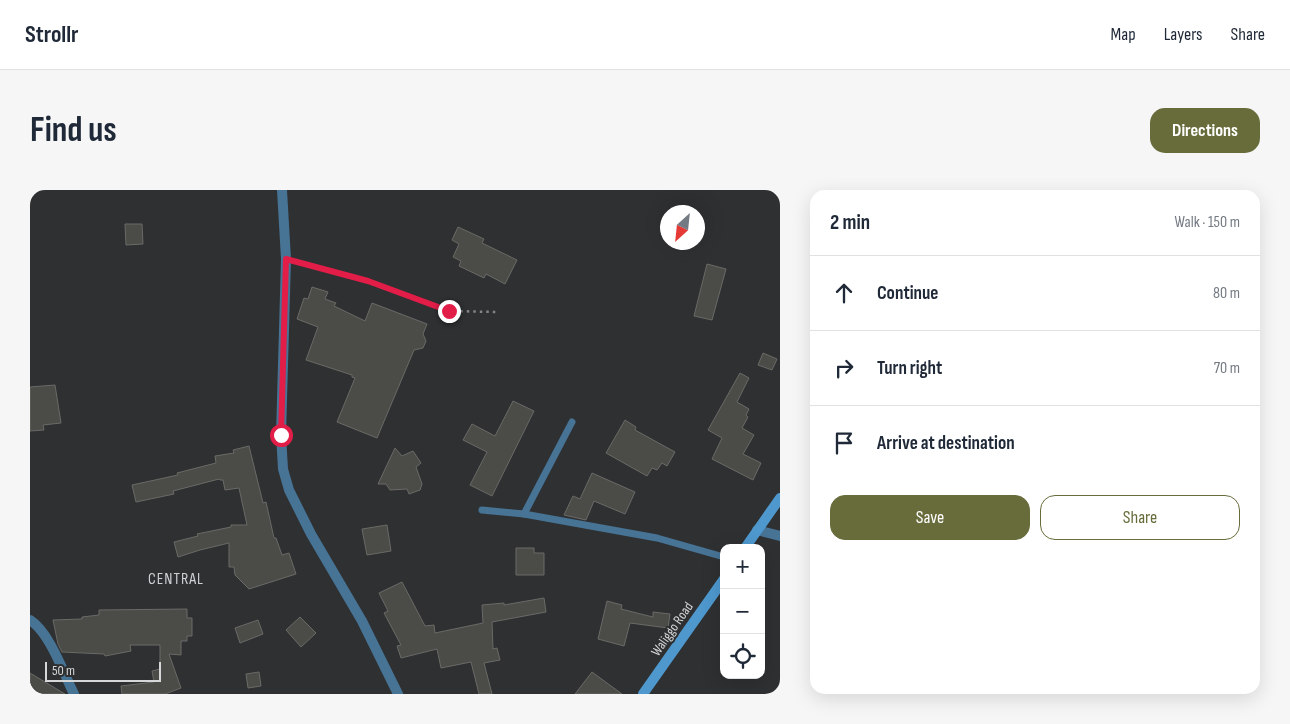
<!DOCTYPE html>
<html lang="en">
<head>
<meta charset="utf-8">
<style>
  body { margin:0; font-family:"Sofia Sans Condensed",sans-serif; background:#f6f6f7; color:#1f2937 }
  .controls { position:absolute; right:15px; bottom:15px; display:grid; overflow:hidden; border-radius:10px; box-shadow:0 5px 20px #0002 }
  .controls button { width:45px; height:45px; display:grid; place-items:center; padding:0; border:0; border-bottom:1px solid #e0e1e3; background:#fff; color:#1f2937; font:25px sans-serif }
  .compass { position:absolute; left:630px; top:15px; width:45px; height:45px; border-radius:50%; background:#fff; box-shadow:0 5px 20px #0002; rotate:207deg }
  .scale { position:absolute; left:15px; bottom:12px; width:116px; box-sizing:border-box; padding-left:5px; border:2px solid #d5d7d8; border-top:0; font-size:14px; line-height:18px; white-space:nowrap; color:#d5d7d8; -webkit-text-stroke:4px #2e3032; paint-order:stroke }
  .stop { position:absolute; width:15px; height:15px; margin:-11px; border:4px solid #e11d48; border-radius:50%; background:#fff }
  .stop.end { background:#e11d48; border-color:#fff; box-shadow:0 1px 5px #0008 }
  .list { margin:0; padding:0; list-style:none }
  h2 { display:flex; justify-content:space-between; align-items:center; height:65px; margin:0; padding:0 20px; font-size:21px }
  h2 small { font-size:16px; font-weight:400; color:#747a83 }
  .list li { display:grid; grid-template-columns:32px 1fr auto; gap:15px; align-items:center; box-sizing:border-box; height:75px; padding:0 20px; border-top:1px solid #e0e1e3 }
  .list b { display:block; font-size:19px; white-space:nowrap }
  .list em { font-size:16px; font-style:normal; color:#747a83 }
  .actions { display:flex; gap:10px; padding:15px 20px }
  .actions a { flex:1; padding:11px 0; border:1px solid #686c3b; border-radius:15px; text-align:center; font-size:18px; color:#686c3b }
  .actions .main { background:#686c3b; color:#fff }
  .icon { flex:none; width:28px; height:28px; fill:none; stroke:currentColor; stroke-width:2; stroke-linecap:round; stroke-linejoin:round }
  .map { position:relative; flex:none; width:750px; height:504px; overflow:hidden; border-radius:15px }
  header { display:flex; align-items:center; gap:30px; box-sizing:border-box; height:70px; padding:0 25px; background:#fff; border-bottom:1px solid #e0e1e3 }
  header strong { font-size:24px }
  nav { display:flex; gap:28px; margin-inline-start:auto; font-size:18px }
  .intro { display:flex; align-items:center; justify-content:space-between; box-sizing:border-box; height:120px; padding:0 30px }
  h1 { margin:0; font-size:35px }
  .button { padding:12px 22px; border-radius:15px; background:#686c3b; color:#fff; font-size:18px; font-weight:700 }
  main { display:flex; gap:30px; padding:0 30px }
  aside { flex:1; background:#fff; border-radius:15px; box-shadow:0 5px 20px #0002 }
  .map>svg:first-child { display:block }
</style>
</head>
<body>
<header>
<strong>Strollr</strong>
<nav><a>Map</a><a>Layers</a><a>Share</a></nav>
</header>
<div class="intro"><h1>Find us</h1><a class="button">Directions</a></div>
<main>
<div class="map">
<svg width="750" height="504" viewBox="0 0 750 504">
  <rect width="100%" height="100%" fill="#2e3032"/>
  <!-- building -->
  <g fill="#4b4b48" stroke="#6a6a67">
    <path d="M 95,34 L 112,34 L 113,54 L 96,55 Z"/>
    <path d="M 428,37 L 454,49 L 452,53 L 487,70 L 475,94 L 456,84 L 454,88 L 429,76 L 431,71 L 423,67 L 429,54 L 422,50 Z"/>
    <path d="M 677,74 L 696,79 L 682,130 L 664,126 Z"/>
    <path d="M 282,97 L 298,102 L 295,109 L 306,113 L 304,116 L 335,131 L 342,113 L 397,134 L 393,144 L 396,151 L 393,158 L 384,160 L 347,248 L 307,232 L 325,188 L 322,187 L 322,185 L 276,170 L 288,137 L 267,129 L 274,108 L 278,109 Z"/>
    <path d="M 733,163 L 747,169 L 742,180 L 728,175 Z"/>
    <path d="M 710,183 L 719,188 L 707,212 L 719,219 L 716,225 L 718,227 L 712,238 L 724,245 L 713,264 L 731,273 L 723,290 L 682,269 L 692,248 L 678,240 Z"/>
    <path d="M 25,195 L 31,233 L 13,235 L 14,240 L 0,241 L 0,197 Z"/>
    <path d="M 483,211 L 504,221 L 462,306 L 440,295 L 457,262 L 433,250 L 442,234 L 465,246 Z"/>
    <path d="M 595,230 L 606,237 L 605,240 L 645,262 L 637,276 L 632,273 L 627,280 L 622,278 L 617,286 L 576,263 Z"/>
    <path d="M 219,256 L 233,313 L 236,312 L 244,348 L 246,348 L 252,365 L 259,363 L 266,384 L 219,399 L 205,385 L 204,377 L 199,377 L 199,353 L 170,360 L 148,367 L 144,352 L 168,346 L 167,344 L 201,337 L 201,335 L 217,335 L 209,298 L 195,300 L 193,290 L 190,290 L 189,289 L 143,301 L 144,304 L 106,312 L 102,295 L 148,285 L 147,283 L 186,273 L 185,266 L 204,263 L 203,260 Z"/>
    <path d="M 365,258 L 372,266 L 383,261 L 391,273 L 386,277 L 392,294 L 390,300 L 379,304 L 377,299 L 360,300 L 356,294 L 348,294 Z"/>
    <path d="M 562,283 L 605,302 L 595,324 L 564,311 L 556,330 L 534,325 L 543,306 L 550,309 Z"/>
    <path d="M 357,335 L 361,361 L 337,365 L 332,339 Z"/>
    <path d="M 486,358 L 504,358 L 504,363 L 514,363 L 514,385 L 486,385 Z"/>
    <path d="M 372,392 L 395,436 L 404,435 L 405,443 L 453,433 L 452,415 L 474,413 L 474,415 L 514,408 L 516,422 L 462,432 L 463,459 L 467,458 L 470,470 L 454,473 L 462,504 L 449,504 L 441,472 L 411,478 L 407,459 L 371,468 L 367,456 L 371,455 L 354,423 L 358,421 L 349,403 Z"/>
    <path d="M 577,411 L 592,415 L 591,419 L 623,427 L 623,422 L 640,424 L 638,438 L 600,433 L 594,456 L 568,449 Z"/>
    <path d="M 157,419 L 157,428 L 162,428 L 162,446 L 157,446 L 157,451 L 151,451 L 151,465 L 139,464 L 151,498 L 135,504 L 92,504 L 91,496 L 124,492 L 122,481 L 130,479 L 130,455 L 100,455 L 101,461 L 75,466 L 74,464 L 32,462 L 28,454 L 23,430 L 52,429 L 52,427 L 69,425 L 69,420 Z"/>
    <path d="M 270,427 L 286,443 L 271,457 L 256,440 Z"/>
    <path d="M 228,430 L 233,444 L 210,453 L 205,438 Z"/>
    <path d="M 229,482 L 231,496 L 218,498 L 216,484 Z"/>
    <path d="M 562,482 L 592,504 L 545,504 Z"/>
    <path d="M 0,483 L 35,504 L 0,504 Z"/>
  </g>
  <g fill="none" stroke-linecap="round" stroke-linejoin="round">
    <!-- path -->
    <path stroke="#838586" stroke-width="2.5" stroke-dasharray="2.5 4" stroke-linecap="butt" d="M 269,73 L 338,91 L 419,121 L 467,122"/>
    <!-- lane -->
    <g stroke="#477395" stroke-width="7">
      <path d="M 452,320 L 494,324 L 627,348 L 694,367"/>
      <path d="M 494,324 L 542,232"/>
    </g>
    <!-- street -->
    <g stroke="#477395" stroke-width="10">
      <path d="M 252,0 L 256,69 L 251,245 L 253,279 L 259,300 L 281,344 L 332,431 L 368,504"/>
      <path d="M 727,340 L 750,346"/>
      <path d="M 0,430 C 20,443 33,482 44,504"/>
    </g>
    <!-- secondary -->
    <g stroke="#4e98ce" stroke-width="10">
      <path d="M 715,358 L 750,308"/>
      <path d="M 613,504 L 694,389"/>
    </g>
  </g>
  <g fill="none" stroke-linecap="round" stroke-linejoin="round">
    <!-- route -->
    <path stroke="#e11d48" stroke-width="6" d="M 251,245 L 256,69 L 338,91 L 419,121"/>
  </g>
  <g text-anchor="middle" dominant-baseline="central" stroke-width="4" stroke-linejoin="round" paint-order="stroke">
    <!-- street labels -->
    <g font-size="14" fill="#d5d7d8" stroke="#2e3032">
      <text transform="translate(642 439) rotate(-55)">Waliggo Road</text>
    </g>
    <!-- quarter labels -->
    <g font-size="16" letter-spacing="1" fill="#cfd2d4" stroke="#2e3032">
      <text x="146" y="389">CENTRAL</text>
    </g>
  </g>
</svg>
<div class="controls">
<button>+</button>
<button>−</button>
<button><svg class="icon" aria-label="locate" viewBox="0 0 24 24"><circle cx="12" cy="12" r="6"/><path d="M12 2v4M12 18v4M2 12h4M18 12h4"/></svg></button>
</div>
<svg class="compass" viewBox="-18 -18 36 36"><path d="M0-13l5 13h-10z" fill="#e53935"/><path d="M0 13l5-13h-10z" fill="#747a83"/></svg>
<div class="scale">50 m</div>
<div class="stop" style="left:251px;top:245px"></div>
<div class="stop end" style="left:419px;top:121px"></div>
</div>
<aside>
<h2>2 min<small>Walk · 150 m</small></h2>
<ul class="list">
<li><svg class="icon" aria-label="ahead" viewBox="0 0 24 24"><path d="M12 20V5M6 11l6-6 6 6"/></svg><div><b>Continue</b></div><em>80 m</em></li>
<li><svg class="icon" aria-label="right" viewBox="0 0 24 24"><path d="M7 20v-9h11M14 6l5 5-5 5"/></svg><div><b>Turn right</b></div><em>70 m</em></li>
<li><svg class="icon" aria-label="arrive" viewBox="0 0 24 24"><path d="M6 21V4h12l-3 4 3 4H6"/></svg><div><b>Arrive at destination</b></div></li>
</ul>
<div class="actions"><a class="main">Save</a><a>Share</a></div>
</aside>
</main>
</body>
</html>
